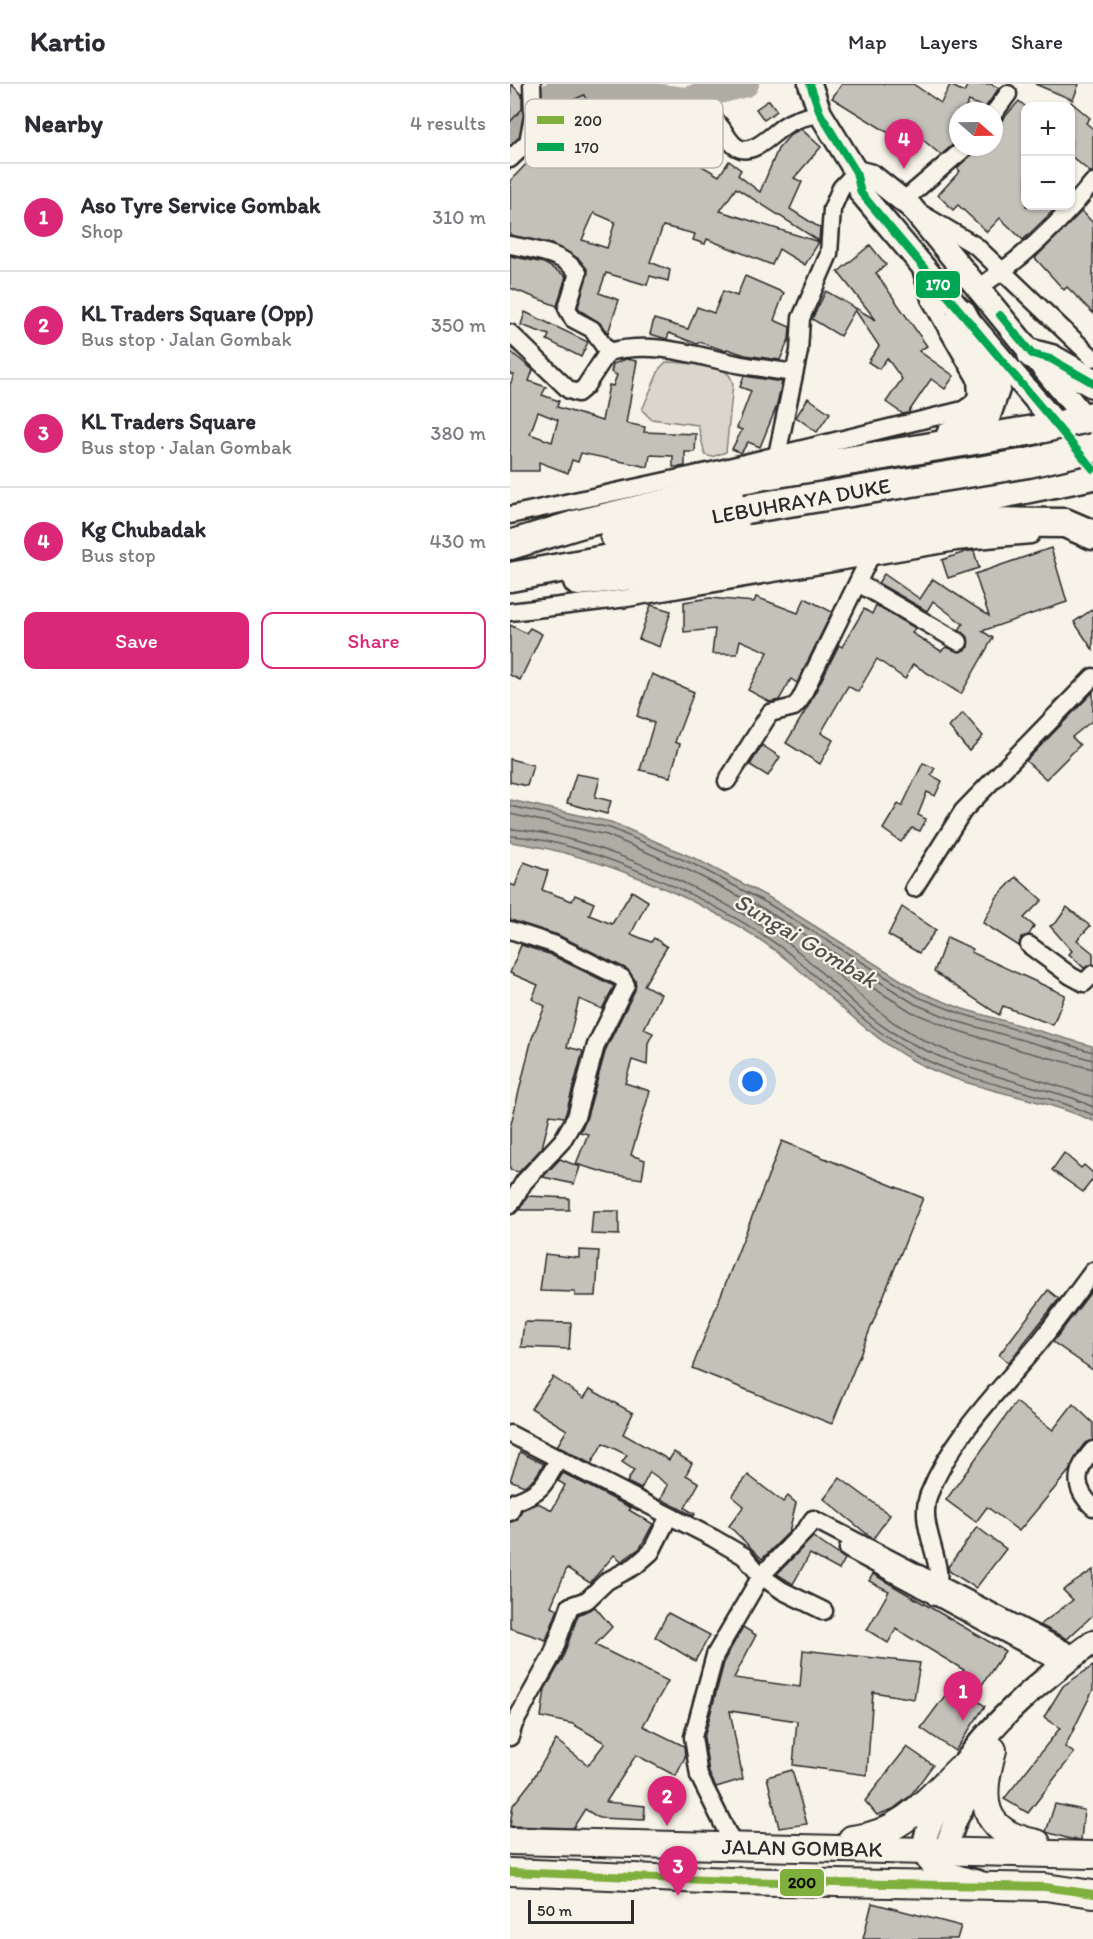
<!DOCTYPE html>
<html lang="en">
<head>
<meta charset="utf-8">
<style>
  body { margin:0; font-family:Itim,sans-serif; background:#f7f7f7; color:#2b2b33 }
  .controls { position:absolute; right:18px; top:18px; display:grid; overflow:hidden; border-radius:12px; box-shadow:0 2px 4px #0004 }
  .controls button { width:54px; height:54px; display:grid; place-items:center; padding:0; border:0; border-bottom:2px solid #e1e1e2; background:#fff; color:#2b2b33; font:30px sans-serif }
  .compass { position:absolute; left:439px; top:18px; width:54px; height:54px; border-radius:50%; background:#fff; box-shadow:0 2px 4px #0004; rotate:110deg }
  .scale { position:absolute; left:18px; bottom:15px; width:106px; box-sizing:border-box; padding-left:6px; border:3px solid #2b2b2b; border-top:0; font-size:16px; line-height:21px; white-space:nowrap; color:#2b2b2b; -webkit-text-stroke:4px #f7f3e8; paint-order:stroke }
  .you { position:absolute; left:243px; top:998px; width:21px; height:21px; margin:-15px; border:4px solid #fff; border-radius:50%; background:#1a73e8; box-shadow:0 0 0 9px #1a73e833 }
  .badge { display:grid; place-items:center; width:39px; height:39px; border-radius:50%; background:#db2777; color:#fff; font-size:20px; font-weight:700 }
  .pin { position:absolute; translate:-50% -50px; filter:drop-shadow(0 2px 3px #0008) }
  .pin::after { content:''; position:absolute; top:32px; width:21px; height:18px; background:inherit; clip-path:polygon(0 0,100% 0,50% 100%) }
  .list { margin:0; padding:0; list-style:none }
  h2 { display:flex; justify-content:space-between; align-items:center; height:78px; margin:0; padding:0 24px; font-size:26px }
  h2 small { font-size:20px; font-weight:400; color:#7c7c81 }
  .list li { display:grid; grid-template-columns:39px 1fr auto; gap:18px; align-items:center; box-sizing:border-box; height:108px; padding:0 24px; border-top:2px solid #e1e1e2 }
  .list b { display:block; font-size:22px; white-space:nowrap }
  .list p { margin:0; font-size:20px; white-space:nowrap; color:#7c7c81 }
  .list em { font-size:20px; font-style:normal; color:#7c7c81 }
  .actions { display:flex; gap:12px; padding:18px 24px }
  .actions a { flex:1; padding:14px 0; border:2px solid #db2777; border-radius:12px; text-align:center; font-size:21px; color:#db2777 }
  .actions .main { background:#db2777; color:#fff }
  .map { position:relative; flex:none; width:583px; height:1855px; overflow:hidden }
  header { display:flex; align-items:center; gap:36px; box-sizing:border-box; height:84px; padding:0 30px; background:#fff; border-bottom:2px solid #e1e1e2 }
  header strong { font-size:28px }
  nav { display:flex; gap:33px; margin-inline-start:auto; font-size:21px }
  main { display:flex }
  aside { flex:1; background:#fff }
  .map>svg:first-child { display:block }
</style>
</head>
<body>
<header>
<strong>Kartio</strong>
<nav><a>Map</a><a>Layers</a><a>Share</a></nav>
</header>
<main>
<aside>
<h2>Nearby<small>4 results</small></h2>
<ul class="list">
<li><span class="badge">1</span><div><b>Aso Tyre Service Gombak</b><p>Shop</p></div><em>310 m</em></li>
<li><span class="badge">2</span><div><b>KL Traders Square (Opp)</b><p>Bus stop · Jalan Gombak</p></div><em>350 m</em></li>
<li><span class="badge">3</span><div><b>KL Traders Square</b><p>Bus stop · Jalan Gombak</p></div><em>380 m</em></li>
<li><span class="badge">4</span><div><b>Kg Chubadak</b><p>Bus stop</p></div><em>430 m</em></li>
</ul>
<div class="actions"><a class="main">Save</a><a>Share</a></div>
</aside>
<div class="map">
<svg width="583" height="1855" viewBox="0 0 583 1855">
  <rect width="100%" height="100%" fill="#f7f3e8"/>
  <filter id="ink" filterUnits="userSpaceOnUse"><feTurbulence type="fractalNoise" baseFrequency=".0167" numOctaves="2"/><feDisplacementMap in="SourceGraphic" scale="12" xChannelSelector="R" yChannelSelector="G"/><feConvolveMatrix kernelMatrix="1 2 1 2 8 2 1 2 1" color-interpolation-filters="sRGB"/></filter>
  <g filter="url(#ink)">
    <!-- green -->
    <path fill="#dad6cc" stroke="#82807c" stroke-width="1.5" d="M 156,278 C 169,278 212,281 219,291 C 221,293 222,297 223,300 L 216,368 L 202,373 L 195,371 L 188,341 L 141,335 L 132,326 L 150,284 Z"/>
    <!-- water -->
    <path fill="#afaca4" stroke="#7a7874" stroke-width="1.5" d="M 0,716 L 101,738 L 186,775 L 260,814 L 410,908 L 453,925 L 582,962 L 583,1037 C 525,1011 458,1007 402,976 C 356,950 322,913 282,880 C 215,823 86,769 0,758 Z"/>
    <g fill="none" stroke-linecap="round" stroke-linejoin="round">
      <!-- shore -->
      <g stroke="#605f5b" stroke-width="1.5">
        <path d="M 0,722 L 100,744 L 183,780 L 257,819 L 408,913 L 452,930 L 583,968"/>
        <path d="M 0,730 L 97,751 L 180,787 L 254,825 L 405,920 L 449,938 L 583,976"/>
        <path d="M 0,745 C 79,748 230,818 290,869 C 320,895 347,926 380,947 C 436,983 501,995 563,1014 L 583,1023"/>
        <path d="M 0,752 C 77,755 227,825 286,875 C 325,909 360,946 406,971 C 462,1001 526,1005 583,1031"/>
        <path d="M 583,985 L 513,967 L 446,946 L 402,928 L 323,879 L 318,881 L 354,915 L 383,938 L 415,957 L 442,969 L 583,1013"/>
      </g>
      <!-- river -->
      <path stroke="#afaca4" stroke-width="26" d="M 0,46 L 54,1 L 175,16 L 236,0"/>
    </g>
    <!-- building -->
    <g fill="#c4c1b9" stroke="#2b2b2b" stroke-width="1.5" fill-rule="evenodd">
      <path d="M 1,0 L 12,11 L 12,25 L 0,38 Z"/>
      <path d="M 332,0 L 403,0 L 431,19 L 440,1 L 454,8 L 458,0 L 481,0 L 489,4 L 475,24 L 459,17 L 454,27 L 448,27 L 448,56 L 431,71 L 412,55 L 403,68 L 381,53 L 382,51 L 322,14 Z"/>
      <path d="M 525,0 L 569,0 L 563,16 Z"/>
      <path d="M 74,11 L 86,36 L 52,51 L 85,68 L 88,61 L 113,70 L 121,56 L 127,60 L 149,29 L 184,54 L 193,40 L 202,49 L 192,64 L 196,66 L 187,79 L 209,92 L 219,77 L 231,86 L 228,91 L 250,108 L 268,65 L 281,50 L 291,45 L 311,63 L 284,94 L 292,98 L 280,125 L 310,144 L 309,157 L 226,104 L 210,127 L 309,158 L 295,181 L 269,165 L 262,181 L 197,155 L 195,160 L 183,156 L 185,150 L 153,142 L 140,178 L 160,186 L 158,197 L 140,192 L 137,201 L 96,189 L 89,209 L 109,216 L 98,249 L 90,239 L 71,227 L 68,223 L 78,187 L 69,175 L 41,160 L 0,151 L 0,97 L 19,77 L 16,74 L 35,50 L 32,42 L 33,37 L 41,33 L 39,27 ZM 84,129 L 105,138 L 97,164 L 72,156 Z"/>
      <path d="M 259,16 L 267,27 L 254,36 L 246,25 Z"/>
      <path d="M 509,17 L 516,23 L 516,122 L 543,122 L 546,124 L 513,156 L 490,134 L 477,148 L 448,121 L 443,126 L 428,111 L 450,87 L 447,84 L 468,63 L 484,63 L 484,45 Z"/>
      <path d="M 561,18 L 580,34 L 576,39 L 583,45 L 583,88 L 580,88 L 561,72 Z"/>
      <path d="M 572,127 L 583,139 L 583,229 L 557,203 L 554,206 L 525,174 Z"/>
      <path d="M 360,161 L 376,181 L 366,189 L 417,262 L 409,267 L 444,292 L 435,305 L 421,295 L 398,329 L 393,330 L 376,318 L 392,295 L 377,274 L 369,285 L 358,278 L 369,262 L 345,226 L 330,252 L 302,235 L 316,207 L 366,236 L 328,188 Z"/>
      <path d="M 0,172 L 34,179 L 56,192 L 47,222 L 0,204 Z"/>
      <path d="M 235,192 L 274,209 L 264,236 L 280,243 L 279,255 L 270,276 L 235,271 L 217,265 L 216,267 L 190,258 L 187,260 L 159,249 L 157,255 L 140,250 L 144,235 L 178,245 L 187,223 L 204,229 L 213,207 L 227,212 Z"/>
      <path d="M 15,228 L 78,258 L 71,273 L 37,256 L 39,251 L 11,241 Z"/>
      <path d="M 0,267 L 23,286 L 19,297 L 36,303 L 32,311 L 49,317 L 47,323 L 92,337 L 99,301 L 103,302 L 107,291 L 101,288 L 103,280 L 116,275 L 127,277 L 116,339 L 135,343 L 134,348 L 186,350 L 185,368 L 175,368 L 175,382 L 169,383 L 163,383 L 163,372 L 140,371 L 138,383 L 71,369 L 68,378 L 62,376 L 58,389 L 29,378 L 29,387 L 0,387 L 0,301 L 4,291 L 0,290 ZM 28,328 L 48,336 L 42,358 L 20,350 Z"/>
      <path d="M 234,292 L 272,298 L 266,324 L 250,363 L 238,358 L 231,369 L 222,365 L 232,346 L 227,344 L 241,307 L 230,303 Z"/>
      <path d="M 298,314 L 320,329 L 307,348 L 286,333 Z"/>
      <path d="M 541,464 L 557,518 L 472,547 L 483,554 L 451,610 L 403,580 L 395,595 L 367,575 L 348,608 L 338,602 L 311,649 L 323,656 L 310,680 L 276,659 L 299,621 L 329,561 L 332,563 L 354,525 L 362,530 L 366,521 L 405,544 L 402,549 L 431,567 L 436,563 L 450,568 L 458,563 L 458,553 L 449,546 L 453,540 L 423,517 L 417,527 L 368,499 L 374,490 L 410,515 L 423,495 L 479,532 L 465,490 Z"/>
      <path d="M 458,467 L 464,467 L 469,484 L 438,494 L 432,476 Z"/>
      <path d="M 246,513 L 288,529 L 295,514 L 322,528 L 287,599 L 281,595 L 269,616 L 260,618 L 238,606 L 258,568 L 230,556 L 227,570 L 202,570 L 205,545 L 174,548 L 174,518 L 200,514 L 244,518 Z"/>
      <path d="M 141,521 L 161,527 L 150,563 L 129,555 Z"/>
      <path d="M 583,525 L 583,566 L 564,538 Z"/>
      <path d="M 0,541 L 16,549 L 20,544 L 32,550 L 10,596 L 0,591 Z"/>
      <path d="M 142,590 L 184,608 L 165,658 L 170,660 L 160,693 L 130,686 L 144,639 L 127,632 Z"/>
      <path d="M 583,608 L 583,636 L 562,653 L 570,661 L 536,695 L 516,677 Z"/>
      <path d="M 453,629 L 473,652 L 459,667 L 439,643 Z"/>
      <path d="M 252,661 L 270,673 L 258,692 L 240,681 Z"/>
      <path d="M 0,675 L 23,681 L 17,702 L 0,698 Z"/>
      <path d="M 413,679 L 425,684 L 421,691 L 432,697 L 425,712 L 417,708 L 408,731 L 416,735 L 410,747 L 402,744 L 391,758 L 373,745 L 388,720 L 392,722 Z"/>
      <path d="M 66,690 L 90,694 L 85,713 L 101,717 L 97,730 L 57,719 Z"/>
      <path d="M 14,778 L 38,787 L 32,806 L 62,817 L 65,811 L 84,819 L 79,831 L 102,840 L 122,807 L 138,817 L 121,850 L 141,858 L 144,854 L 157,863 L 134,901 L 151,910 L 134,945 L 143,949 L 138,959 L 137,981 L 122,976 L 115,999 L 140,1007 L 121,1071 L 135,1076 L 132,1095 L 100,1090 L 66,1080 L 78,1050 L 70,1048 L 76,1036 L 96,965 L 125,906 L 125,896 L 117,885 L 48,851 L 0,836 L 0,800 L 5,802 Z"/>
      <path d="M 506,793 L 532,816 L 514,834 L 524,842 L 519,851 L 511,854 L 509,862 L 473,839 L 487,813 Z"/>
      <path d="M 392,823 L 426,846 L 409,869 L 378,851 Z"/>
      <path d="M 557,823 L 580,842 L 567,856 L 583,869 L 583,880 L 574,884 L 559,870 L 562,867 L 540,842 L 546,839 Z"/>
      <path d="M 437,853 L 463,865 L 461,868 L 555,911 L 543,941 L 493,922 L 489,931 L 424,888 Z"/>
      <path d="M 11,861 L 39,870 L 104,902 L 92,925 L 69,915 L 57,963 L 73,967 L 56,1029 L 54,1033 L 40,1031 L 32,1064 L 9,1088 L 0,1086 L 0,1044 L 22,954 L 35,922 L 22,915 L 28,901 L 0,889 Z"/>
      <path d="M 272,1057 L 413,1114 L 322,1340 L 182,1284 Z"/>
      <path d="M 554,1069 L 571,1084 L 574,1081 L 583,1089 L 583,1095 L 573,1108 L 542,1086 Z"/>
      <path d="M 50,1075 L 70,1083 L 64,1100 L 33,1093 Z"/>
      <path d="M 18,1112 L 59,1114 L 59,1126 L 9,1126 Z"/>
      <path d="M 83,1127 L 109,1127 L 109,1151 L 81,1150 Z"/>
      <path d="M 69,1166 L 89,1167 L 86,1212 L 65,1212 L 65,1208 L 30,1207 L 35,1170 L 69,1174 Z"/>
      <path d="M 583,1205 L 583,1286 L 543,1258 Z"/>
      <path d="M 538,1206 L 549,1215 L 498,1279 L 489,1271 Z"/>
      <path d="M 14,1238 L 61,1239 L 59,1265 L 11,1263 Z"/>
      <path d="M 43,1293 L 74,1314 L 80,1305 L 123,1329 L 113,1350 L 159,1376 L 164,1368 L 182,1379 L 176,1391 L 189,1399 L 175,1424 L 185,1430 L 184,1432 L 151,1415 L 158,1401 L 140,1388 L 131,1405 L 117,1398 L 124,1386 L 112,1378 L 117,1371 L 93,1359 L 81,1380 L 47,1362 L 57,1346 L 21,1324 Z"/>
      <path d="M 506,1318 L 543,1346 L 563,1320 L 583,1339 L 583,1356 L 575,1359 L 569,1367 L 559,1387 L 509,1447 L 477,1423 L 466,1438 L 436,1416 Z"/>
      <path d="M 10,1368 L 34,1380 L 24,1395 L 14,1402 L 0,1396 Z"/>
      <path d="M 53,1389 L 121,1424 L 119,1426 L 143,1440 L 130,1464 L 112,1477 L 104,1471 L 80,1499 L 57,1484 L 41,1522 L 48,1525 L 36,1556 L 0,1544 L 0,1438 L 7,1436 L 12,1426 L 28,1419 L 42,1426 L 55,1401 L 48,1397 Z"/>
      <path d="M 238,1391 L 273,1418 L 278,1412 L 286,1419 L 279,1448 L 252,1475 L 219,1442 L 234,1422 L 222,1412 Z"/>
      <path d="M 330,1394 L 380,1431 L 363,1455 L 314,1415 Z"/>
      <path d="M 467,1443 L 496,1465 L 466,1504 L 439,1487 L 438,1483 Z"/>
      <path d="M 303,1453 L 335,1475 L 329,1486 L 300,1470 L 283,1500 L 267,1490 Z"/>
      <path d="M 583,1486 L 583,1531 L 557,1555 L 530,1541 L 563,1516 L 553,1506 Z"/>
      <path d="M 363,1490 L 495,1567 L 463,1614 L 475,1622 L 445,1667 L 411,1644 L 454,1586 L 386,1545 L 378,1559 L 357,1546 L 379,1507 L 359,1497 Z"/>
      <path d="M 85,1523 L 102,1543 L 85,1561 L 158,1597 L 133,1642 L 174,1662 L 175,1673 L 166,1692 L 126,1671 L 96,1718 L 135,1722 L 134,1736 L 89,1734 L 75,1725 L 63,1744 L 0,1742 L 3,1721 L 21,1698 L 46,1656 L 78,1681 L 95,1659 L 63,1640 L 31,1633 L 35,1605 L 52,1576 L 68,1531 Z"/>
      <path d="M 158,1529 L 200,1551 L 185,1577 L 145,1553 Z"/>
      <path d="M 233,1543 L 246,1551 L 224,1594 L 290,1603 L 293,1566 L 410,1579 L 404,1615 L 363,1608 L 357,1691 L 283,1681 L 287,1637 L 220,1627 L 233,1695 L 206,1703 L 199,1689 L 194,1654 L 215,1575 Z"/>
      <path d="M 583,1582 L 583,1606 L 555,1663 L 564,1669 L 518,1729 L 494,1715 L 550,1644 L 534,1633 L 553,1602 Z"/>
      <path d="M 397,1663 L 423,1681 L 400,1712 L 383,1725 L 367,1731 L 355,1717 Z"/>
      <path d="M 282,1686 L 297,1740 L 269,1744 L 257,1693 Z"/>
      <path d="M 545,1720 L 574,1726 L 571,1756 L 560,1755 L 536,1748 Z"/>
      <path d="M 362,1819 L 451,1842 L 447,1855 L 353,1855 Z"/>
    </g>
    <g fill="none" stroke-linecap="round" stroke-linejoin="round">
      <!-- street casing -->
      <g stroke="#2b2b2b" stroke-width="21">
        <g id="street">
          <path d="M 484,29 L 498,10"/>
          <path d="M 203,36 C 215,42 217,61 231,65 C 248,69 265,46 279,39 C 288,34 300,32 310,29"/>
          <path d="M 0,75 L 18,58 L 23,32 L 22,0"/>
          <path d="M 393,117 L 456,63"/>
          <path d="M 412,130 L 466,162 L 583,274"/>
          <path d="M 0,161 C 24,166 53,169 68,189 L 57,224 L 63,235 L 82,245 L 98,268"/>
          <path d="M 468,204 C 511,176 551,138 583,98"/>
          <path d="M 0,249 L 59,306 L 68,309 L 75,303 L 98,268 C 147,256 185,272 232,281 C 249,284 266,286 283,289"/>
          <path d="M 267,371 L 289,267 L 291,234 L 319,170 L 322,125 L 331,104 L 346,88"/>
          <path d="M 0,431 L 202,387 L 453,326 L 463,319 L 467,311 L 466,295 L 420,215 L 411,185"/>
          <path d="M 348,499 L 449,558"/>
          <path d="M 0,528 L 117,514 L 446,458 L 521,451"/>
          <path d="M 217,697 L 260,629 L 284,623 L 290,616 L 360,473"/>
          <path d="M 404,804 L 453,727 L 583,593"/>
          <path d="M 0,846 L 43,860 L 112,894 L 116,901 L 86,961 L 66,1033 L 52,1057 L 14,1098 L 0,1121"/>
          <path d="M 519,861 L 561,892 L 574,899 L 583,890"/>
          <path d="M 0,1350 L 203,1454 L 234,1472 L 251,1492 L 273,1507 L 314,1527"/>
          <path d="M 583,1366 C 564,1387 563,1404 583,1423"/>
          <path d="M 0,1428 L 4,1418 C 32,1408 35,1400 49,1374"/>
          <path d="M 338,1465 L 554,1581"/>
          <path d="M 425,1513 C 439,1481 406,1444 419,1410 C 442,1352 489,1307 528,1260 C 547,1236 565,1211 583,1187"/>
          <path d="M 0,1653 L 4,1640 L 42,1572 L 60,1522 L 77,1516 L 97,1497 L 125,1482 L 141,1468 L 159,1432"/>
          <path d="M 224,1762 L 189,1692 L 183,1653 L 205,1571 L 251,1492 L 297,1444 L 303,1435 L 565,1571"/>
        </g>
      </g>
      <!-- secondary casing -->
      <g stroke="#2b2b2b" stroke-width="27">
        <g id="secondary">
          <path d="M 300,0 L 310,29 L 346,88 L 351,109 L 556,352"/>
          <path d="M 346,88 L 362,92 L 401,123 L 583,344"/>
          <path d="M 425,1780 L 435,1767 L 445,1737 L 477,1676"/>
          <path d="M 468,1798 C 453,1794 428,1789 418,1776 C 408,1761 421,1737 428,1724 C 436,1711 442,1696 451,1684 C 484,1635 535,1593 583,1558"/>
        </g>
      </g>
      <!-- primary casing -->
      <g stroke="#2b2b2b" stroke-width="30">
        <g id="primary">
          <path d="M 483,1666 C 469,1714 469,1749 527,1759"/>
          <path d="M 342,1755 C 389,1751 418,1716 449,1685"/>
          <path d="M 0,1757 L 583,1771"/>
          <path d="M 0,1788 L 221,1797 L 535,1803 L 583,1810"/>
        </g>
      </g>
      <!-- highway casing -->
      <g stroke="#2b2b2b" stroke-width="33">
        <g id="highway">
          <path d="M 522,270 L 541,275 L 583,299"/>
          <path d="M 441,351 L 464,343 L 475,334 L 486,302 L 480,283 L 452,230"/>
          <path d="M 453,438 L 555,439 L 583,451"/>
          <path d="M 105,452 L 236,425"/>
          <path d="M 0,461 L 69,440 L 320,380 L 548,342 L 583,332"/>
          <path d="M 0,493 L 238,450 L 437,421 L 583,391"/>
          <path d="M 68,497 L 194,483 L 467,435"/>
        </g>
      </g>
      <!-- street -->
      <use href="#street" stroke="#f7f3e8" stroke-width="16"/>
      <!-- secondary -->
      <use href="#secondary" stroke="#f7f3e8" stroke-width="22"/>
      <!-- primary -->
      <use href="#primary" stroke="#f7f3e8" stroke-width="26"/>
      <!-- highway -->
      <use href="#highway" stroke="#f7f3e8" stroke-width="28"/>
      <!-- highway-bridge casing -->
      <g stroke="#2b2b2b" stroke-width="33" stroke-linecap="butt">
        <path id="highway-bridge" d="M 236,425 L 518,379 L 583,364"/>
      </g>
      <!-- highway-bridge -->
      <use href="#highway-bridge" stroke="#f7f3e8" stroke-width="28"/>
      <!-- bus-1 casing -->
      <g stroke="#f7f3e8" stroke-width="12">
        <path id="bus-1" d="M 0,1788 L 221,1797 L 535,1803 L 583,1810"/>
      </g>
      <!-- bus-2 casing -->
      <g stroke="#f7f3e8" stroke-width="12">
        <g id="bus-2">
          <path d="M 300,0 L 310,29 L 346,88 L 351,109 L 583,385"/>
          <path d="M 490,231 L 522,270 L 541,275 L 583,299"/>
        </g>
      </g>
      <!-- bus-1 -->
      <use href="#bus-1" stroke="#7faf3c" stroke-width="8"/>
      <!-- bus-2 -->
      <use href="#bus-2" stroke="#00a651" stroke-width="8"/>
    </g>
  </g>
  <g text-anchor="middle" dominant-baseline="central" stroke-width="4.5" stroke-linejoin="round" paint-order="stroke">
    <!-- street labels -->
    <g font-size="22" fill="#2b2b2b" stroke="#f7f3e8">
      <text transform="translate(291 417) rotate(-10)">LEBUHRAYA DUKE</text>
      <text transform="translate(292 1764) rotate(1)">JALAN GOMBAK</text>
    </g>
    <!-- water labels -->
    <g font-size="24" font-style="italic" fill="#53524f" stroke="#f7f3e8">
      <text transform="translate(296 856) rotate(31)">Sungai Gombak</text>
    </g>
  </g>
  <!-- legend -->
  <rect x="15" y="15" width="198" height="69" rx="9" fill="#f7f3e8" stroke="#bab7af" stroke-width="1.5"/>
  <rect x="27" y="32" width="27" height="8" fill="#7faf3c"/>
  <rect x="27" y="59" width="27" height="8" fill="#00a651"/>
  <g font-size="16" fill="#2b2b2b">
    <text x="64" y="42">200</text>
    <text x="64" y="69">170</text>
  </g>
  <g stroke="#f7f3e8" stroke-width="2">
    <rect x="405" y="186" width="46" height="29" rx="6" fill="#00a651"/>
    <rect x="269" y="1784" width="46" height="29" rx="6" fill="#7faf3c"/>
  </g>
  <g font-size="16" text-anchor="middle" font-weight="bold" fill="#fff">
    <text x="428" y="206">170</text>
  </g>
  <g font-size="16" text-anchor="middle" font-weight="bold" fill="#111">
    <text x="292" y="1804">200</text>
  </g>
</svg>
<div class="controls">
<button>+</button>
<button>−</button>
</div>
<svg class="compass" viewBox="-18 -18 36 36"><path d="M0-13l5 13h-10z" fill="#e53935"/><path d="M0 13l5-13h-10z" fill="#7c7c81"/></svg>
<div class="scale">50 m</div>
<div class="you"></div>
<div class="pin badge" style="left:453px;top:1637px">1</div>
<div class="pin badge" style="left:157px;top:1742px">2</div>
<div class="pin badge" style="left:168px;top:1812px">3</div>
<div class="pin badge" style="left:394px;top:85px">4</div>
</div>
</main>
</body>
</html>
